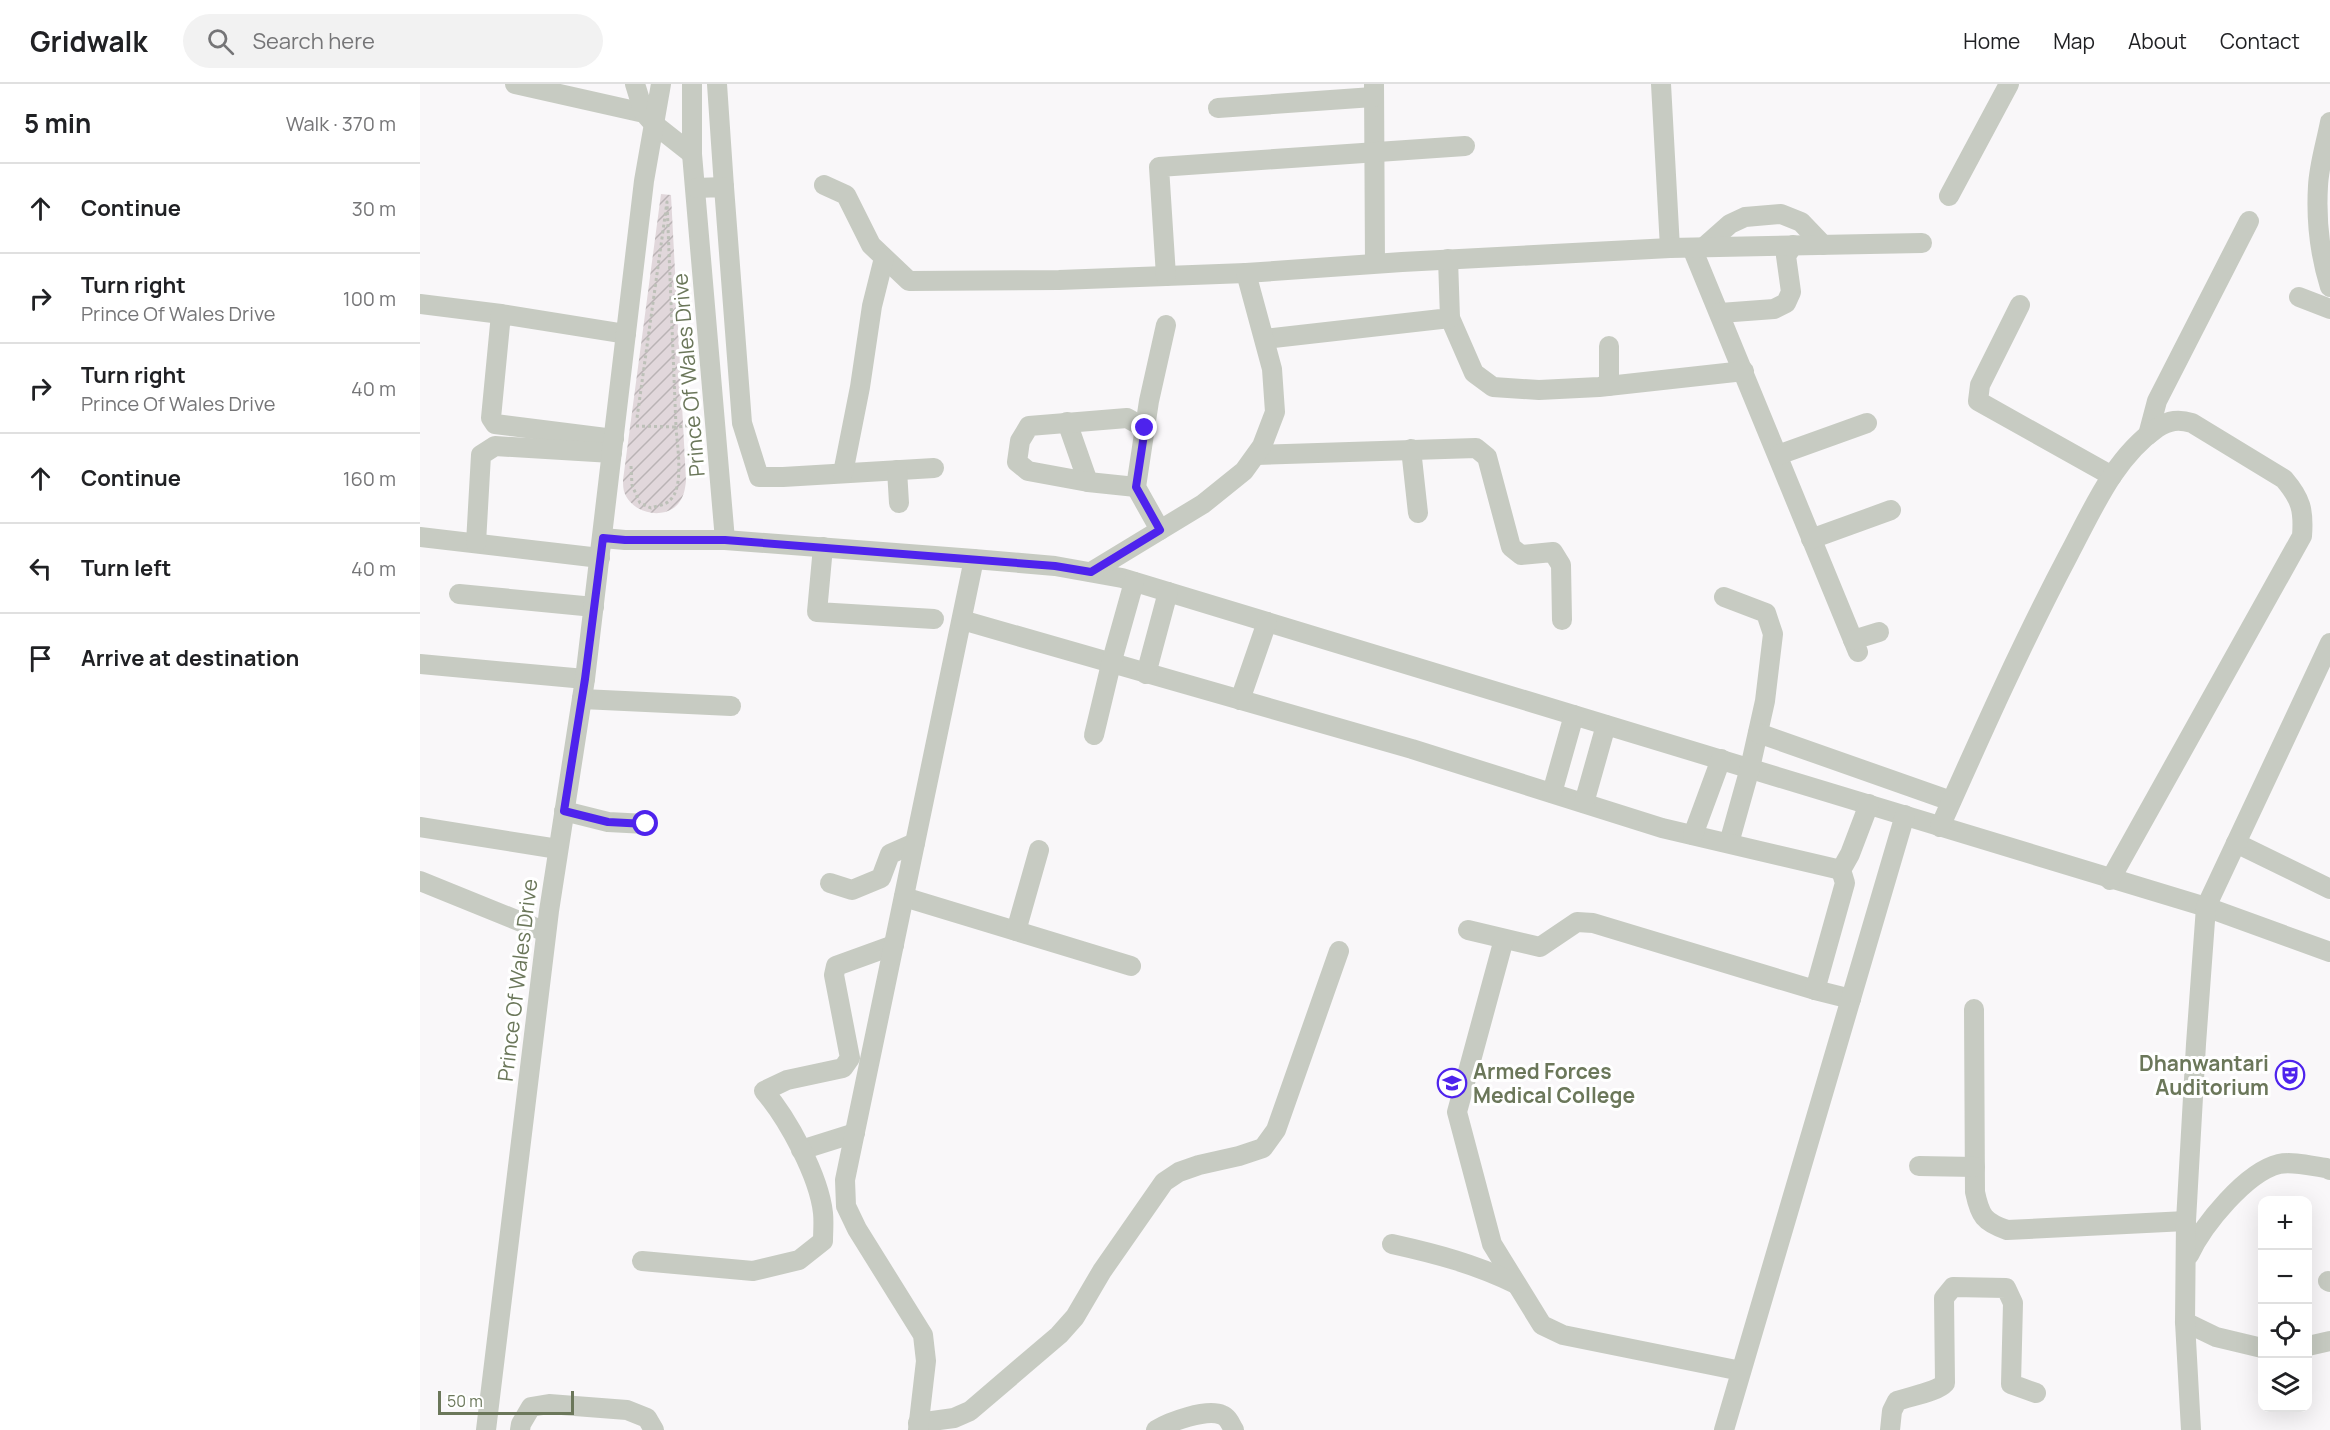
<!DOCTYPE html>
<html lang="en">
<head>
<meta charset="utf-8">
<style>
  body { margin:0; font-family:Manrope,sans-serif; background:#f2f2f2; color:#202124 }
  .controls { position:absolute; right:18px; bottom:18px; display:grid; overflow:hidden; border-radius:12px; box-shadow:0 6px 24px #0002 }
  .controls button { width:54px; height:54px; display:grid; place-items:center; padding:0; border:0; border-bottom:2px solid #e0e0e0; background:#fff; color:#202124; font:30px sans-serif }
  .scale { position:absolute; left:18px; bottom:15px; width:136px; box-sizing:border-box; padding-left:6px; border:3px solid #6b775a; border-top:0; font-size:16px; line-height:21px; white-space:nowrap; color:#6b775a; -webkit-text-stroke:4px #fff; paint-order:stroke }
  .stop { position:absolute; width:18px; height:18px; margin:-14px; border:4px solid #4e23ed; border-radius:50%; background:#fff }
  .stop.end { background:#4e23ed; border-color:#fff; box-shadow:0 2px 6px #0008 }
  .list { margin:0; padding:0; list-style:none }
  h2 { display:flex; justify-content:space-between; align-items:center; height:78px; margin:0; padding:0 24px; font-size:26px }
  h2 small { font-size:20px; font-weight:400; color:#757577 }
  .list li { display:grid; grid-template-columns:39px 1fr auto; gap:18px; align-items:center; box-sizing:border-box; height:90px; padding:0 24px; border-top:2px solid #e0e0e0 }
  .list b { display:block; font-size:22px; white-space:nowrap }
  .list p { margin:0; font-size:20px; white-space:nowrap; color:#757577 }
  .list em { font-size:20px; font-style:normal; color:#757577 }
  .icon { flex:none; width:33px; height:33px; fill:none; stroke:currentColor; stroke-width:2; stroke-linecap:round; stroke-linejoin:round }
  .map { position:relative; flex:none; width:1910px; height:1346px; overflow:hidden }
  header { display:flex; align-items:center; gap:36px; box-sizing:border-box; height:84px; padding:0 30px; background:#fff; border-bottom:2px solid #e0e0e0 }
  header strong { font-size:28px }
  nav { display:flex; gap:33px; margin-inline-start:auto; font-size:21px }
  .search { width:420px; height:54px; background:#f2f2f2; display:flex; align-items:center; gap:15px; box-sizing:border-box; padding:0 21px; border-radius:33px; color:#757577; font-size:22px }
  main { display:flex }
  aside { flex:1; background:#fff }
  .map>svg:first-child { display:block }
</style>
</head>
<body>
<header>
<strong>Gridwalk</strong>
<div class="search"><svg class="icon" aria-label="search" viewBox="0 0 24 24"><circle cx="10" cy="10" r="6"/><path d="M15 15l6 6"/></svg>Search here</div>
<nav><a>Home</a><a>Map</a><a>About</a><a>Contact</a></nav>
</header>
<main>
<aside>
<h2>5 min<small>Walk · 370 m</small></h2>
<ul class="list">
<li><svg class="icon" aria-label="ahead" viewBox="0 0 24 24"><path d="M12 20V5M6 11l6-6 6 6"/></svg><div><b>Continue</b></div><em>30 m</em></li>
<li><svg class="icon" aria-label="right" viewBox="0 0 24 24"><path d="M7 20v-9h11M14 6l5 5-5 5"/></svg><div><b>Turn right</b><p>Prince Of Wales Drive</p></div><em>100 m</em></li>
<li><svg class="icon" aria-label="right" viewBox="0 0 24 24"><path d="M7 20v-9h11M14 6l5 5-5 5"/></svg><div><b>Turn right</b><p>Prince Of Wales Drive</p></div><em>40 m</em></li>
<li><svg class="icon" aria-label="ahead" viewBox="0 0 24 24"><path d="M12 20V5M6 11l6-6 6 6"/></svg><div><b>Continue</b></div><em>160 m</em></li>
<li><svg class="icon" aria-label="left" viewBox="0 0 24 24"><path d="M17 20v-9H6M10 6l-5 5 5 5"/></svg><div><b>Turn left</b></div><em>40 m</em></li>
<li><svg class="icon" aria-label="arrive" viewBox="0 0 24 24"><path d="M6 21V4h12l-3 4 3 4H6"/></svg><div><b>Arrive at destination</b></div></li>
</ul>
</aside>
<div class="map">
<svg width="1910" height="1346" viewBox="0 0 1910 1346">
  <defs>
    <pattern id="garden-furrows" width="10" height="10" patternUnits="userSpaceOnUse" patternTransform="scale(1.5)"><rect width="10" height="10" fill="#e1d7db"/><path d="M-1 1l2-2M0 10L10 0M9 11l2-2" fill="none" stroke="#bab3b5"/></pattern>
  </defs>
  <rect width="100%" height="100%" fill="#f9f7f9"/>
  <!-- garden -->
  <path fill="url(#garden-furrows)" d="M 241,110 L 251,111 L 266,397 C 265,405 264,413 258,420 C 244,436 214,430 205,410 C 203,406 203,400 203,396 Z"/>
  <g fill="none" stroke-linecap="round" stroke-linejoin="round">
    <!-- path -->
    <g stroke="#bdc0b8" stroke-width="3" stroke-dasharray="3 3" stroke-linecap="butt">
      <path d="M 216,342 L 256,343 L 247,118 L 217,334"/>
      <path d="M 211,382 L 212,401 L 220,419 L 231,424 C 236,422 245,421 249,417 C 265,405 257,361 256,343 L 276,341"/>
    </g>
    <!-- minor -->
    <g stroke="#c7cbc2" stroke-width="20">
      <path d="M 95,0 L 224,29 L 234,40 L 272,70"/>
      <path d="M 215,0 L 224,29"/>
      <path d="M 272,0 L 272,70 L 305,456"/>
      <path d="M 297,0 L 304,103"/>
      <path d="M 954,0 L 955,179"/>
      <path d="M 1241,0 L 1250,164"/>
      <path d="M 798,24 L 953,13"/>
      <path d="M 1910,38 C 1906,59 1899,81 1898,102 C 1896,136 1900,171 1910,203"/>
      <path d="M 404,101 L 426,111 L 451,161 L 489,197 L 639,196 L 826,189"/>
      <path d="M 276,104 L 304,103 L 322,339 L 339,393 L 363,393 L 514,384"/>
      <path d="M 1529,112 L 1589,0"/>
      <path d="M 1284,163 L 1310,140 L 1325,133 L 1361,130 L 1381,138 L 1403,161"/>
      <path d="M 1272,164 L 1438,568"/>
      <path d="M 746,192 L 739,83 L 1045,62"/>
      <path d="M 1879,213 L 1910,225"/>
      <path d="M 0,220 L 81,230"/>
      <path d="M 1600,221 L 1560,301 L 1558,317 L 1692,392"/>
      <path d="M 1300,229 L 1354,225 L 1366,219 L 1371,208 L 1366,172 L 1373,161"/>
      <path d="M 1030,234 L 1054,289 L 1073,303 L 1119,306 L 1179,303 L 1324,287"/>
      <path d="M 845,255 L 1030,234 L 1028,175"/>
      <path d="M 1189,262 L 1189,302"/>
      <path d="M 647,338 L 668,398"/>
      <path d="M 1728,351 L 1737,317 L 1829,137"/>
      <path d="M 194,355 L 75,340 L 71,334 L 81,230 L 206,250"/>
      <path d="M 991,365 L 998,429"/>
      <path d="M 836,371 L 1056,364 L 1067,373 L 1091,463 L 1101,471 L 1133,468 L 1141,481 L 1142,536"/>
      <path d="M 1358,371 L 1447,339"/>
      <path d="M 477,386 L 479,419"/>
      <path d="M 423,389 L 440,303 L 452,222 L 464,174"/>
      <path d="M 716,403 L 668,398 L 608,387 L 597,378 L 600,357 L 609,342 L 707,334 L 725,344"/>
      <path d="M 740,446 L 716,403 L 729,317 L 746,241"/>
      <path d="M 0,453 L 180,474"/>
      <path d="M 183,454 L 205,456 L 305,456 L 554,475 L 635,482 L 702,494 L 1786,823 L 1910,868"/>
      <path d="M 1391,455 L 1471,426"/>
      <path d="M 56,459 L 61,371 L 75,362 L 192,369"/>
      <path d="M 403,463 L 397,528 L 514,535"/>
      <path d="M 671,488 L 783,420 L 824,387 L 842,362 L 855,328 L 852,285 L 826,189 L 982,178 L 1250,164 L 1502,159"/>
      <path d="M 39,510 L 174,523"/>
      <path d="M 1304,513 L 1346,529 L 1353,550 L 1345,617 L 1330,684 L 1309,759"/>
      <path d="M 542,536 L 992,665 L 1242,744 L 1421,786"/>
      <path d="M 1433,556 L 1459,548"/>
      <path d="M 0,580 L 165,595"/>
      <path d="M 726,590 L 748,508"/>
      <path d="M 162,615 L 311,622"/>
      <path d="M 820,616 L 847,538"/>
      <path d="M 1338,649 L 1531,717"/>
      <path d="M 674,651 L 691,580 L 714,498"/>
      <path d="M 1132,709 L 1154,631"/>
      <path d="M 1164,719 L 1186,641"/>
      <path d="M 144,727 L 188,738 L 226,740"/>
      <path d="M 0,743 L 138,765"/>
      <path d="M 1520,743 C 1561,651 1602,559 1649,470 C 1673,425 1694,374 1737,344 C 1749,336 1759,335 1772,339 L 1864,395 C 1881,415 1884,426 1882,452 L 1690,796"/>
      <path d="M 1273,751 L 1301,675"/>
      <path d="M 1816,759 L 1910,805"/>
      <path d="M 0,797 L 126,848"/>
      <path d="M 410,799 L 432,806 L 461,794 L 470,770 L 495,759"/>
      <path d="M 484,813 L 711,882"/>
      <path d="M 1048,846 L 1120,863 L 1157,838 L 1173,839 L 1395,906 L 1431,915"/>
      <path d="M 596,847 L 619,766"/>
      <path d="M 1084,855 L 1037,1028 L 1072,1160 L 1122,1241 L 1143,1251 L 1321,1287"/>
      <path d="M 1395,906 L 1425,799 L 1421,786 L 1430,770 L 1449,720"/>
      <path d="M 1554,925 L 1555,1108 C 1560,1132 1564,1138 1587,1146 L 1766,1137"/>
      <path d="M 381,1066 L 435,1049"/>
      <path d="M 1499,1082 L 1555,1083"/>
      <path d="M 972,1160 C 1017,1170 1055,1180 1096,1200"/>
      <path d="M 1769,1171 C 1783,1141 1826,1088 1859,1080 C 1872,1077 1892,1082 1906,1084 L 1910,1086"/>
      <path d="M 222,1177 L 333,1187 L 379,1176 L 403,1157 C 403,1148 404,1138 403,1129 C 399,1092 368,1035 344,1007 L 367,996 L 423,984 L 430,974 L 414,891 L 416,882 L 474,861"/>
      <path d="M 1908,1197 L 1910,1198"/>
      <path d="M 1765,1238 L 1796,1253 L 1842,1264"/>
      <path d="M 1888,1262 L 1910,1257"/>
      <path d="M 498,1339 L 534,1334 L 550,1327 L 639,1251 L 655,1233 L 682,1187 L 744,1098 L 759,1088 L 779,1081 L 819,1072 L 843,1064 L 856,1046 L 919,867"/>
      <path d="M 66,1346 L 129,827 L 165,595 L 224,97 L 241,0"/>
      <path d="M 100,1346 L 101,1340 L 111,1323 L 129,1320 L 207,1326 L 227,1334 L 234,1346"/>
      <path d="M 498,1346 L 506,1277 L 503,1251 L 437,1145 L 426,1122 L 425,1096 L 554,475"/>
      <path d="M 736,1346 C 749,1338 787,1324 802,1331 C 808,1333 811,1341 814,1346"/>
      <path d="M 1304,1346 L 1485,731"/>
      <path d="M 1470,1346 L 1472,1327 L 1477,1317 C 1491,1312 1517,1308 1525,1299 L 1524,1214 L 1533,1203 L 1586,1204 L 1593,1219 L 1591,1300 L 1616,1309"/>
      <path d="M 1771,1346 L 1765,1238 L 1766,1137 L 1776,960 L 1786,823 L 1910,559"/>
    </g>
  </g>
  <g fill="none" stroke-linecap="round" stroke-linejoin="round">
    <!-- route -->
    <path stroke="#4e23ed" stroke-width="8" d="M 226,740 L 188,738 L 144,727 L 165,595 L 183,454 L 205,456 L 305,456 L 635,482 L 671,488 L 740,446 L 716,403 L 725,344"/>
  </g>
  <!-- icons -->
  <defs>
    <g id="theatre-ring" transform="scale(1.5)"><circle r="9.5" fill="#fff" stroke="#4e23ed" stroke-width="1.5"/><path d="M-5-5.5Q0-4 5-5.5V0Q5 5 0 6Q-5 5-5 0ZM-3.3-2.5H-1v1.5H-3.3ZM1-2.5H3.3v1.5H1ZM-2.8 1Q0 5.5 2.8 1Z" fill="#4e23ed"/></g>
    <g id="university-ring" transform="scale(1.5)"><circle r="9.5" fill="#fff" stroke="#4e23ed" stroke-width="1.5"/><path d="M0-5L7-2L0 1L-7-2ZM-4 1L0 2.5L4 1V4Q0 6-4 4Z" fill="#4e23ed"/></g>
  </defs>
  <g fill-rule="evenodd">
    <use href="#theatre-ring" x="1870" y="991"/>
    <use href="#university-ring" x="1032" y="999"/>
  </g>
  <g text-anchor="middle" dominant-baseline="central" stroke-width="6" stroke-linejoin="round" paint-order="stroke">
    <!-- street labels -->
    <g font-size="21" fill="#6b775a" stroke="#fff">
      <text transform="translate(268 291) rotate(-95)">Prince Of Wales Drive</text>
      <text transform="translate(97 896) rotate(-83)">Prince Of Wales Drive</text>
    </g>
    <!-- poi labels -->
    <g font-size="21" font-weight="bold" fill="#6b775a" stroke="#fff" text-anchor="end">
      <text x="1849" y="979">Dhanwantari<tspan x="1849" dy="24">Auditorium</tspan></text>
      <text x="1053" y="987" text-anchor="start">Armed Forces<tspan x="1053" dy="24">Medical College</tspan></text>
    </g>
  </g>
</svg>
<div class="controls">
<button>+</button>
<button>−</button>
<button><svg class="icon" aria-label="locate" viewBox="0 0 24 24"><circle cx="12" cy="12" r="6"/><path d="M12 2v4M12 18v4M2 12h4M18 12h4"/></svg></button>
<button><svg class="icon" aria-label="layers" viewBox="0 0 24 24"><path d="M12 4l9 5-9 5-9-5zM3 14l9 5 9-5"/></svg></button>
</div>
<div class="scale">50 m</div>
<div class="stop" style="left:226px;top:740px"></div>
<div class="stop end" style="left:725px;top:344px"></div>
</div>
</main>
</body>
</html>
